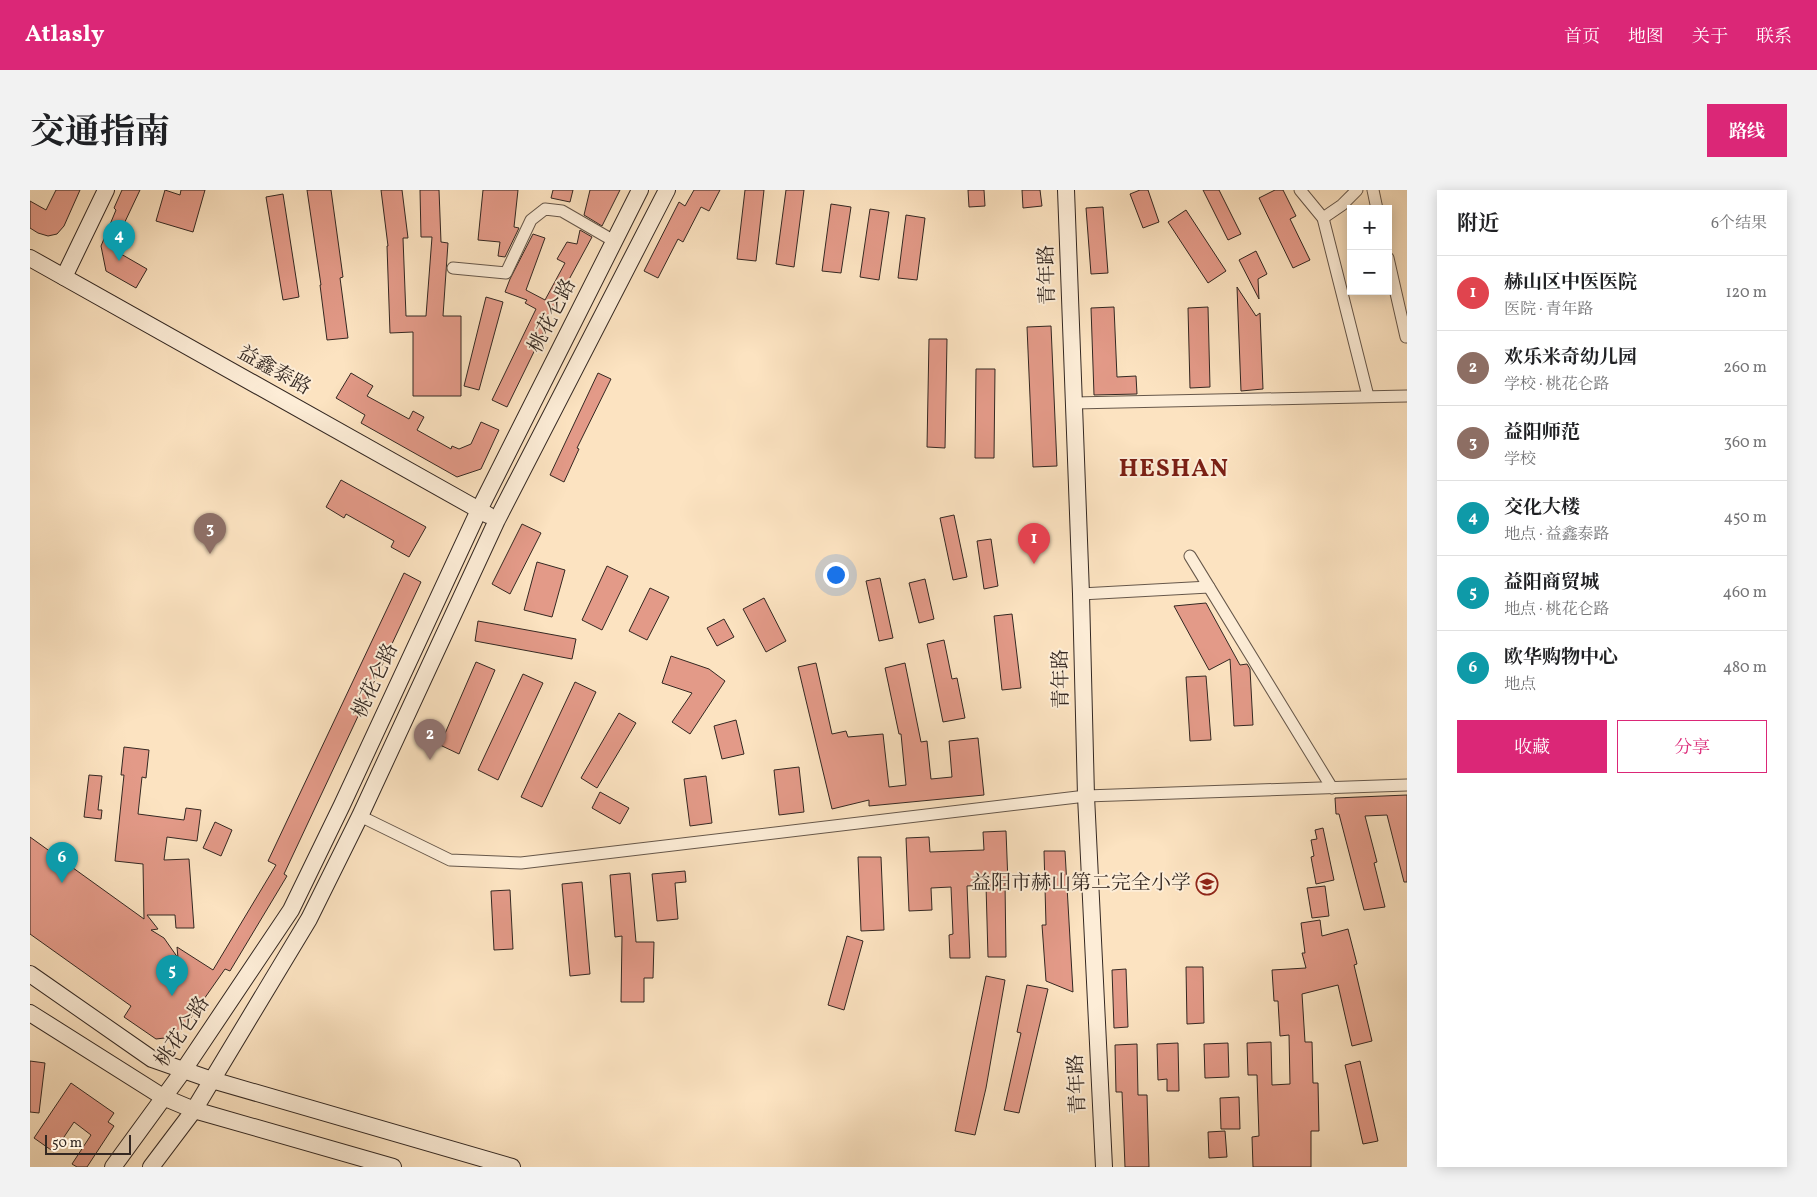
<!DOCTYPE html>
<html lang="zh">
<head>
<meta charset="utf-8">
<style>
  body { margin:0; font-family:Vollkorn,"Noto Serif SC",serif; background:#f2f2f2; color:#202124 }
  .controls { position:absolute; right:15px; top:15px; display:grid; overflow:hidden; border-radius:0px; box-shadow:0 2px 12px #0003 }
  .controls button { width:45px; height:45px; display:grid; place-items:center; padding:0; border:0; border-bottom:1px solid #e0e0e0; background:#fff; color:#202124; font:25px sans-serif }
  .scale { position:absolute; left:15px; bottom:12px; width:86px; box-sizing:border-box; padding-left:5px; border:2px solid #342822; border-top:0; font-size:14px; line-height:18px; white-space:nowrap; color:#342822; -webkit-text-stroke:4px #fdedd7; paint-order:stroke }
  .you { position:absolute; left:805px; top:384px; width:18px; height:18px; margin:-12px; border:4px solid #fff; border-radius:50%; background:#1a73e8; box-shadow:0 0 0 8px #1a73e833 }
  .badge { display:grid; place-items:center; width:32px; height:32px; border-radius:50%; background:#db2777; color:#fff; font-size:16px; font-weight:700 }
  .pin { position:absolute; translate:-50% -41px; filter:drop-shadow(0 1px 2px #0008) }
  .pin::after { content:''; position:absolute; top:26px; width:18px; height:15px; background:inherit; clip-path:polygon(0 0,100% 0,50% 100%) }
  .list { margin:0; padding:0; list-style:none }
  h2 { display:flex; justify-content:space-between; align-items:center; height:65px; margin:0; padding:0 20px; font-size:21px }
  h2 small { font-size:16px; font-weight:400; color:#757577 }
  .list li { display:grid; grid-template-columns:32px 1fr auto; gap:15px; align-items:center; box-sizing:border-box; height:75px; padding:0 20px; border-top:1px solid #e0e0e0 }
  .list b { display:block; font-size:19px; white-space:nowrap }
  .list p { margin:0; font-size:16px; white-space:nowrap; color:#757577 }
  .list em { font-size:16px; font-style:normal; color:#757577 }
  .actions { display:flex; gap:10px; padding:15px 20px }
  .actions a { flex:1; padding:11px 0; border:1px solid #db2777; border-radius:0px; text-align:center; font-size:18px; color:#db2777 }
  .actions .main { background:#db2777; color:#fff }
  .map { position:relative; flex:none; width:1377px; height:977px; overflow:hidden; border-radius:0px }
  header { display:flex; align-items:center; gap:30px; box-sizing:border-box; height:70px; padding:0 25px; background:#db2777; color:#fff }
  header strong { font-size:24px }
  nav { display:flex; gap:28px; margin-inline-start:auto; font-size:18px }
  .intro { display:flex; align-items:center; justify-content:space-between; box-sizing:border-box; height:120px; padding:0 30px }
  h1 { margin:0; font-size:35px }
  .button { padding:12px 22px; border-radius:0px; background:#db2777; color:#fff; font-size:18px; font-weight:700 }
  main { display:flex; gap:30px; padding:0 30px }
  aside { flex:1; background:#fff; border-radius:0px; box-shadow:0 2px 12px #0003 }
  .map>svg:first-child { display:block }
</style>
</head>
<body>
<header>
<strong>Atlasly</strong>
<nav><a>首页</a><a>地图</a><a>关于</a><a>联系</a></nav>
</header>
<div class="intro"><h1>交通指南</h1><a class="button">路线</a></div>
<main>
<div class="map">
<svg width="1377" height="977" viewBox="0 0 1377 977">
  <rect width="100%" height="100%" fill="#fce3c1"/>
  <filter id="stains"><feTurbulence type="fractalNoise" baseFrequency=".004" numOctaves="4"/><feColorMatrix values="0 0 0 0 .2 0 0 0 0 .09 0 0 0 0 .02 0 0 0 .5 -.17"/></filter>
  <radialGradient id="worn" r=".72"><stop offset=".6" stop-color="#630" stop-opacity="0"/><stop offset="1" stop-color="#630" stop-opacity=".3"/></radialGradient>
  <!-- building -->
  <g fill="#e39a88" stroke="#342822">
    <path d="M 26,0 L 50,0 L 34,36 L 27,44 L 18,46 L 8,43 L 0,38 L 0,11 L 16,20 Z"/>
    <path d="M 92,0 L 110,0 L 92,38 L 102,42 L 91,64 L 117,79 L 106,98 L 76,81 L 71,56 L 86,20 L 84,18 Z"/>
    <path d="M 135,0 L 150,5 L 151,0 L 175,0 L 163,42 L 126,31 Z"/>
    <path d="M 277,0 L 301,0 L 313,87 L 310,88 L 318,148 L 297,150 L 290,95 L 291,95 Z"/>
    <path d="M 351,0 L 372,0 L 378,48 L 373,48 L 376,126 L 396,126 L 402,47 L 391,47 L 390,0 L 409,0 L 411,52 L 418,53 L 413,126 L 431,126 L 431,206 L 383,206 L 383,142 L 360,143 L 357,56 L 358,56 Z"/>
    <path d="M 453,0 L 488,0 L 484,37 L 489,38 L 475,67 L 468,66 L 470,52 L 448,50 Z"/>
    <path d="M 523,0 L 543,0 L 540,12 L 521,8 Z"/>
    <path d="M 560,0 L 590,0 L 572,36 L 554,25 Z"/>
    <path d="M 664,0 L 690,0 L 679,21 L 671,17 L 653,52 L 648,49 L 628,88 L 614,81 L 649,12 L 655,16 Z"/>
    <path d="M 715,0 L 734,0 L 726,71 L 707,69 Z"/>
    <path d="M 756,0 L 774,0 L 764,77 L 746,74 Z"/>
    <path d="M 938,0 L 954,0 L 955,16 L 939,17 Z"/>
    <path d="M 992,0 L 1010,0 L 1012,16 L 993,18 Z"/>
    <path d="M 1110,0 L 1118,0 L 1129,32 L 1113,38 L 1100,4 Z"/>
    <path d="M 1173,0 L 1189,0 L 1211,44 L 1198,50 Z"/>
    <path d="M 1245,0 L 1253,0 L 1266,26 L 1260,29 L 1280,70 L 1263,78 L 1229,8 Z"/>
    <path d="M 253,4 L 269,107 L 253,110 L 236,7 Z"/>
    <path d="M 801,14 L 821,17 L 811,83 L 792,81 Z"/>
    <path d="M 1073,17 L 1078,83 L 1061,84 L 1056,18 Z"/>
    <path d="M 840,19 L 859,22 L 849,90 L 830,87 Z"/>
    <path d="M 1156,20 L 1196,81 L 1178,93 L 1138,32 Z"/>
    <path d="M 876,25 L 895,28 L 887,90 L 868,88 Z"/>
    <path d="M 550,40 L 562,47 L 516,132 L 518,133 L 477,217 L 462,210 L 506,119 L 495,113 L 497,110 L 475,102 L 480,89 L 503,44 L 515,48 L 496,100 L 515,110 L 535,73 L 527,69 L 537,52 L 547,54 Z"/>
    <path d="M 1226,61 L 1237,84 L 1228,89 L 1229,109 L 1209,70 Z"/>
    <path d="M 1207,97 L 1226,126 L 1230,123 L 1233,199 L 1211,201 Z"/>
    <path d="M 456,107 L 473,112 L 449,200 L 434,196 Z"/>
    <path d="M 1084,117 L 1087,187 L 1106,186 L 1107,204 L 1064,205 L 1061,118 Z"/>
    <path d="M 1178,117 L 1180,197 L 1160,198 L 1158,118 Z"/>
    <path d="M 1021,136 L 1027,276 L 1003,277 L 997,137 Z"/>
    <path d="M 899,149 L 917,149 L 915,258 L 897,257 Z"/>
    <path d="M 946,179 L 965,179 L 964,268 L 945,268 Z"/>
    <path d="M 321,183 L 343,196 L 337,206 L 379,229 L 383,221 L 394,227 L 387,240 L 421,259 L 422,256 L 429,259 L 441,254 L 451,232 L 469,240 L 451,279 L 427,287 L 331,233 L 335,225 L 306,208 Z"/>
    <path d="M 568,183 L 581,189 L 547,258 L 549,259 L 534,292 L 520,285 Z"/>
    <path d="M 311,290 L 396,337 L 379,367 L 361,357 L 364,351 L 316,324 L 314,328 L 296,317 Z"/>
    <path d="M 924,325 L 937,387 L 923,390 L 910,328 Z"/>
    <path d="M 492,334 L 511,343 L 480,404 L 462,394 Z"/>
    <path d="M 961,349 L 968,396 L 954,399 L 947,351 Z"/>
    <path d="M 507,372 L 535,380 L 522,427 L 494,420 Z"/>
    <path d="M 577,376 L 598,386 L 572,440 L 552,430 Z"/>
    <path d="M 374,383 L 391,392 L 254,684 L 257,686 L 200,781 L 195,779 L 153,839 L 143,847 L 126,849 L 94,827 L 101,816 L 0,744 L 0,647 L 114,729 L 113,674 L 85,671 L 94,585 L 91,585 L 94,557 L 119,560 L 116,588 L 112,587 L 108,624 L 154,630 L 156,618 L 171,620 L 167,651 L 137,647 L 134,670 L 159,669 L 164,738 L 146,738 L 145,725 L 117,725 L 128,739 L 121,740 L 134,748 L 148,768 L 147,757 L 183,780 L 246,675 L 238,671 Z"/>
    <path d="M 850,388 L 863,448 L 849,451 L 836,391 Z"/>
    <path d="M 895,389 L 904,429 L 889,433 L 879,393 Z"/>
    <path d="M 620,398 L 639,407 L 617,450 L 599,441 Z"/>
    <path d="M 734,408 L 756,451 L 736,462 L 713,419 Z"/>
    <path d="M 1176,413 L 1210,475 L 1217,474 L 1220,479 L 1223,535 L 1204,536 L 1200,469 L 1179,480 L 1144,416 Z"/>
    <path d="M 982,424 L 991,498 L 972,500 L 964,426 Z"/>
    <path d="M 694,429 L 704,447 L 687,456 L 677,438 Z"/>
    <path d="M 448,431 L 546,449 L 542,469 L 445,451 Z"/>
    <path d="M 914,450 L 922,489 L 927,488 L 935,528 L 913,532 L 897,454 Z"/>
    <path d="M 641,466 L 679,479 L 695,491 L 660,544 L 642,532 L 662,503 L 632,493 Z"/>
    <path d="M 446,472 L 465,480 L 429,564 L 410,555 Z"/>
    <path d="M 786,473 L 802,544 L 816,541 L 818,547 L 853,544 L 859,597 L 876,595 L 871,544 L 869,544 L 855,478 L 875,473 L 891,552 L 897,551 L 901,589 L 922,587 L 919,551 L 948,548 L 954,605 L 839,616 L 839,610 L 802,619 L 768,477 Z"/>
    <path d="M 493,484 L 513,493 L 468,590 L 448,580 Z"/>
    <path d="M 1176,486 L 1181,550 L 1160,551 L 1156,487 Z"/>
    <path d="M 545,492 L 566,502 L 512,617 L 491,607 Z"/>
    <path d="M 589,523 L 606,533 L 567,598 L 551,588 Z"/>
    <path d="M 706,530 L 714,564 L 692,569 L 684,536 Z"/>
    <path d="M 769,577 L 774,622 L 749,625 L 744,580 Z"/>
    <path d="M 59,585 L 72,586 L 68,620 L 72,620 L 71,629 L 54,627 Z"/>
    <path d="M 676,586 L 682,633 L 660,636 L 654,589 Z"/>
    <path d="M 570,602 L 599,618 L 590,634 L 562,618 Z"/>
    <path d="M 1377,605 L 1377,692 L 1374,692 L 1357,625 L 1335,626 L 1347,672 L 1344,673 L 1355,717 L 1334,720 L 1309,624 L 1306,624 L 1305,608 Z"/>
    <path d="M 185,632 L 202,640 L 191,666 L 173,658 Z"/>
    <path d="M 1293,638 L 1304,690 L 1286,694 L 1281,667 L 1284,666 L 1281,650 L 1287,649 L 1285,640 Z"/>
    <path d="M 976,641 L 978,693 L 975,693 L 976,767 L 958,767 L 956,695 L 937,696 L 940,768 L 920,768 L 919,745 L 923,744 L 921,697 L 901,698 L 902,720 L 879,721 L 876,648 L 899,647 L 900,662 L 954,660 L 953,642 Z"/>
    <path d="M 1014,661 L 1035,661 L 1043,802 L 1016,791 L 1012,735 L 1016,735 Z"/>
    <path d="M 828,667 L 851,667 L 854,740 L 831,741 Z"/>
    <path d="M 655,681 L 656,692 L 645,693 L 648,729 L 627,731 L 622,684 Z"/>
    <path d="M 600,683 L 606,752 L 624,752 L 623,788 L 614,788 L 614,812 L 591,812 L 592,746 L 585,747 L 580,685 Z"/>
    <path d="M 552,692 L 560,784 L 540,786 L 532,694 Z"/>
    <path d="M 1295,696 L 1299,726 L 1282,728 L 1277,698 Z"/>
    <path d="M 480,700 L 483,759 L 464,760 L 461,701 Z"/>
    <path d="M 1290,730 L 1292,746 L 1318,739 L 1327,774 L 1324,775 L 1342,851 L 1322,856 L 1308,795 L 1272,804 L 1275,852 L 1282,852 L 1283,893 L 1288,893 L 1289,941 L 1281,941 L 1281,977 L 1223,977 L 1222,947 L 1229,946 L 1227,885 L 1218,885 L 1217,853 L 1241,852 L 1242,895 L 1260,894 L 1259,845 L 1250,846 L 1248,811 L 1244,811 L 1242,780 L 1276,778 L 1272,763 L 1275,763 L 1271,733 Z"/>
    <path d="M 817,746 L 833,751 L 814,820 L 798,815 Z"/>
    <path d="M 1156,777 L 1173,777 L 1174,833 L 1157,834 Z"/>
    <path d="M 1096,779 L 1098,837 L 1084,838 L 1082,780 Z"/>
    <path d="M 956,786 L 975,790 L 956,898 L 945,945 L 925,941 Z"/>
    <path d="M 997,795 L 1018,799 L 989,923 L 974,920 L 991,843 L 987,842 Z"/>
    <path d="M 1148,853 L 1149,901 L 1137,901 L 1137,889 L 1128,890 L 1127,854 Z"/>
    <path d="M 1198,853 L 1199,887 L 1175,888 L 1174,854 Z"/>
    <path d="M 1107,854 L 1108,905 L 1117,905 L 1119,977 L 1095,977 L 1092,902 L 1086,902 L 1085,855 Z"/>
    <path d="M 0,871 L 15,873 L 9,923 L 0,922 Z"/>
    <path d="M 1330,871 L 1348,951 L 1333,954 L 1315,875 Z"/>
    <path d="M 41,893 L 84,923 L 78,932 L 84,936 L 57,977 L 47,977 L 42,974 L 61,945 L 44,932 L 24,962 L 4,948 Z"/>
    <path d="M 1209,907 L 1210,939 L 1191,939 L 1190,908 Z"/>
    <path d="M 1195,941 L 1197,967 L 1179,968 L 1178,942 Z"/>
  </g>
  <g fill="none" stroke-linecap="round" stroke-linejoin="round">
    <!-- street casing -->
    <g stroke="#66574a" stroke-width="13">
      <g id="street">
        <path d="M 1270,0 L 1293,28 L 1338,206"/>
        <path d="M 1343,0 L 1347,19"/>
        <path d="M 1293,28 L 1312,15 L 1327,0"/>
        <path d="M 1358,68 L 1376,147"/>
        <path d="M 423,78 L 476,83 L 501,30 L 515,19 L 532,21 L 584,51"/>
        <path d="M 1044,213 L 1377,206"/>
        <path d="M 1160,366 L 1302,598"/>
        <path d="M 1051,404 L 1179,397"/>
        <path d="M 330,626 L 420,670 L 491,673 L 1056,606 L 1377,595"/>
      </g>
    </g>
    <!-- secondary casing -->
    <g stroke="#342822" stroke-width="18">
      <g id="secondary">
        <path d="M 1036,0 L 1051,404 L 1056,606 L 1074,977"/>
        <path d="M 0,68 L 458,325"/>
        <path d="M 34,87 L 76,0"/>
        <path d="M 0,784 L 122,869 L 182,890 L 482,977"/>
        <path d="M 0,823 L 133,907 L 164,920 L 363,977"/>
        <path d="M 83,977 L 153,881 L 261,720 L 312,615 L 449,320 L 610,0"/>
        <path d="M 121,977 L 164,920 L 279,729 L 330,626 L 467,330 L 637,0"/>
      </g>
    </g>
    <!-- street -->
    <use href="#street" stroke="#fdedd7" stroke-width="11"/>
    <!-- secondary -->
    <use href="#secondary" stroke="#fdedd7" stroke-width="16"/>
  </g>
  <!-- icons -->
  <defs>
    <g id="school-ring" transform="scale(1.125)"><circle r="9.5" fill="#fdedd7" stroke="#8f2418" stroke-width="1.5"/><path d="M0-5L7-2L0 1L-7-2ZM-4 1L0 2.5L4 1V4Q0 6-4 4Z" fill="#8f2418"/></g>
  </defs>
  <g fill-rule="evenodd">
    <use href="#school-ring" x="1177" y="694"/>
  </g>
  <g text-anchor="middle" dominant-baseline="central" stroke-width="4" stroke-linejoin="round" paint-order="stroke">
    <!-- street labels -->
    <g font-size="20" fill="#342822" stroke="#fdedd7">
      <text transform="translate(1018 85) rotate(-92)">青年路</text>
      <text transform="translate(523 126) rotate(-63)">桃花仑路</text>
      <text transform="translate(244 181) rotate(29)">益鑫泰路</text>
      <text transform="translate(1032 489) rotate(-91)">青年路</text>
      <text transform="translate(346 491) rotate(-65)">桃花仑路</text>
      <text transform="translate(153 842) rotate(-56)">桃花仑路</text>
      <text transform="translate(1048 894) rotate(-93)">青年路</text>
    </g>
    <!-- poi labels -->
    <g font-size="20" fill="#342822" stroke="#fdedd7" text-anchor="end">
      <text x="1161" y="694">益阳市赫山第二完全小学</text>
    </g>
    <!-- district labels -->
    <g font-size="25" font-weight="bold" letter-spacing="1" fill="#7a1f14" stroke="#fdedd7">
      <text x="1144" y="279">HESHAN</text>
    </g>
  </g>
  <rect width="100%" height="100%" filter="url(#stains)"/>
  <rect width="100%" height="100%" fill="url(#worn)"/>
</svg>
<div class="controls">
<button>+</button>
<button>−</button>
</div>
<div class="scale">50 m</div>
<div class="you"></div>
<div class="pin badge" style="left:1004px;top:374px;background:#e0444e">1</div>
<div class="pin badge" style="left:400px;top:570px;background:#8d6e63">2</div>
<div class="pin badge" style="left:180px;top:364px;background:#8d6e63">3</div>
<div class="pin badge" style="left:89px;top:71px;background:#0f9aa8">4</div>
<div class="pin badge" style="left:142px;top:806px;background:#0f9aa8">5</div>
<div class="pin badge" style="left:32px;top:693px;background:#0f9aa8">6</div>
</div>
<aside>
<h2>附近<small>6个结果</small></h2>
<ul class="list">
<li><span class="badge" style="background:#e0444e">1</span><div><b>赫山区中医医院</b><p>医院 · 青年路</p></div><em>120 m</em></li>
<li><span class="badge" style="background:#8d6e63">2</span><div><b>欢乐米奇幼儿园</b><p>学校 · 桃花仑路</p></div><em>260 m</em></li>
<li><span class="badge" style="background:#8d6e63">3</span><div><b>益阳师范</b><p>学校</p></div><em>360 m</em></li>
<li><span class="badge" style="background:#0f9aa8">4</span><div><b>交化大楼</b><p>地点 · 益鑫泰路</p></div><em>450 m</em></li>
<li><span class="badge" style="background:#0f9aa8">5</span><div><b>益阳商贸城</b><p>地点 · 桃花仑路</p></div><em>460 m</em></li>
<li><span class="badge" style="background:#0f9aa8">6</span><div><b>欧华购物中心</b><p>地点</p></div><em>480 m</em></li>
</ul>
<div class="actions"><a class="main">收藏</a><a>分享</a></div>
</aside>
</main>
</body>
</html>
